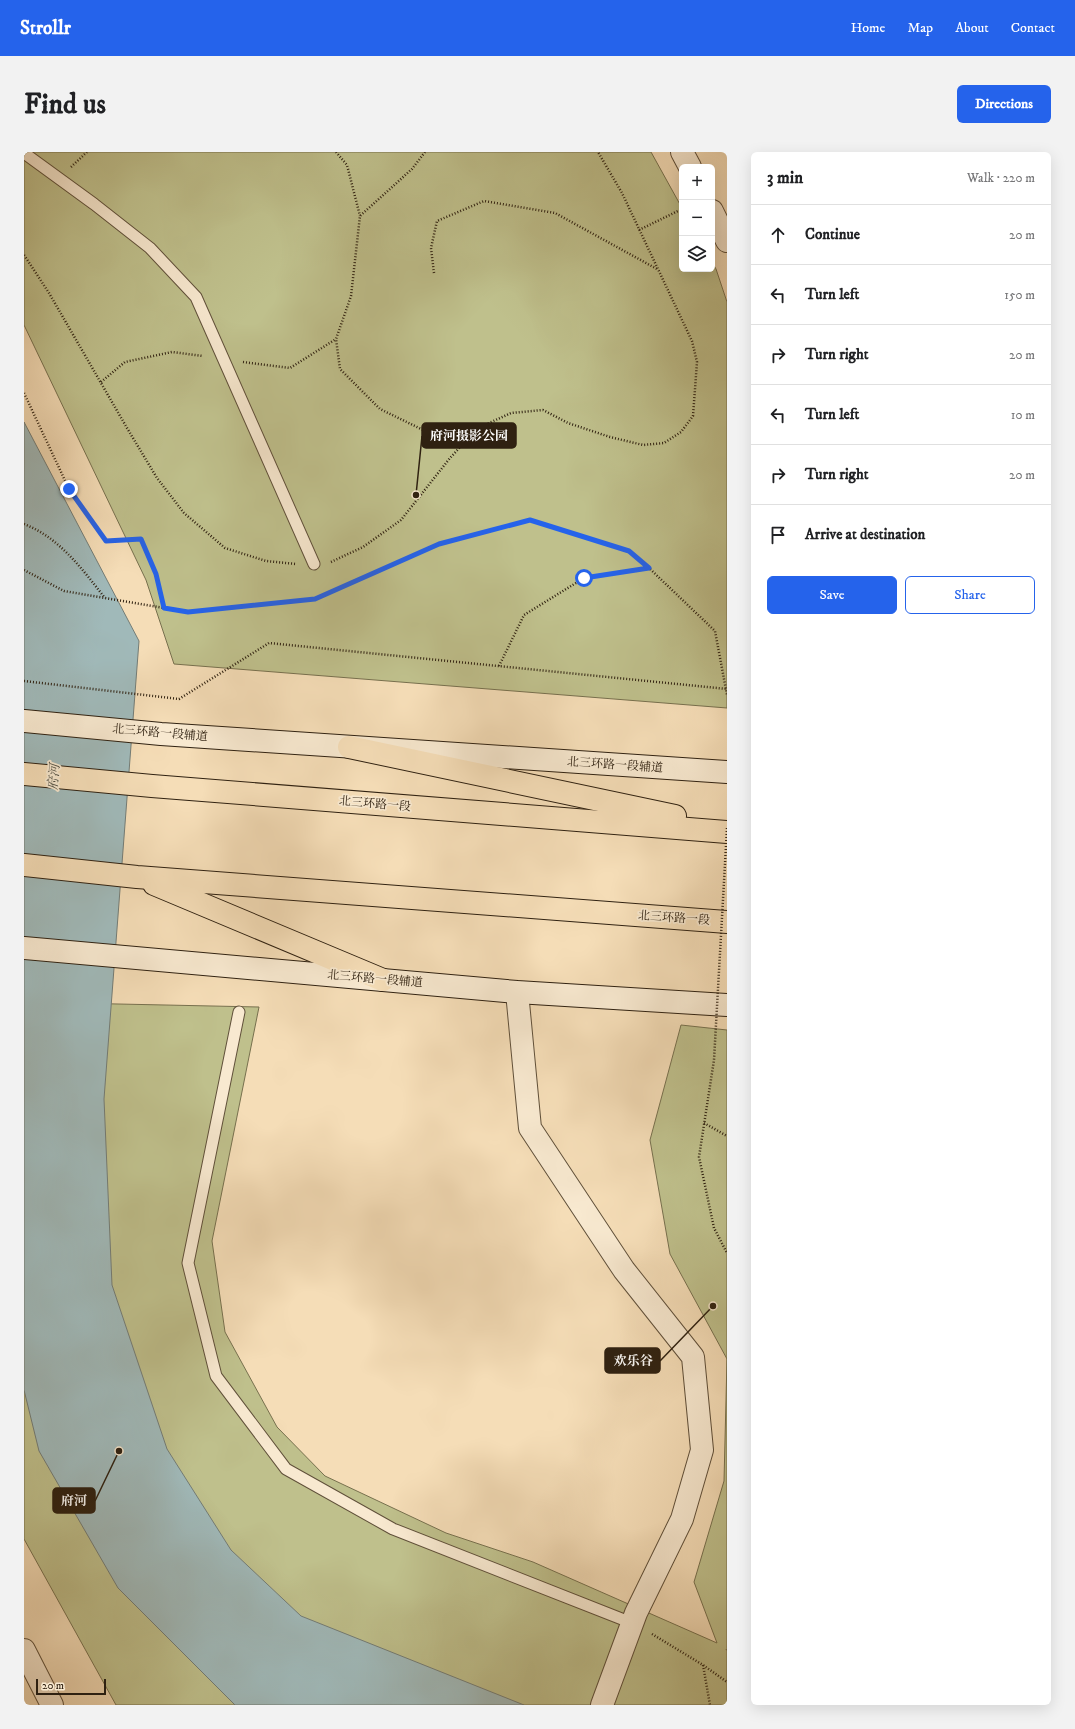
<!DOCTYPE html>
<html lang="en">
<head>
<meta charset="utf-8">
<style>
  body { margin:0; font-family:"IM FELL DW Pica","Noto Serif SC",serif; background:#f2f2f2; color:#202124 }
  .controls { position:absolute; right:12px; top:12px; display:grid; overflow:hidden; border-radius:6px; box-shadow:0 4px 16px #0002 }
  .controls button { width:36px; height:36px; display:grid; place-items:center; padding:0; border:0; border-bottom:1px solid #e0e0e0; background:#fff; color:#202124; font:20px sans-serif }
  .scale { position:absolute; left:12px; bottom:10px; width:70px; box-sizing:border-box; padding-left:4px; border:2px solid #2f2111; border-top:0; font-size:11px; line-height:14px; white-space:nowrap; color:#2f2111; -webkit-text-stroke:3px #f8e9d0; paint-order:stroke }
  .stop { position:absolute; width:12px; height:12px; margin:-9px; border:3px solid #2563eb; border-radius:50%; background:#fff }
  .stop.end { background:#2563eb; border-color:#fff; box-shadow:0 1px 4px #0008 }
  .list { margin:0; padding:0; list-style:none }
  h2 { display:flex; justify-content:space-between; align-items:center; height:52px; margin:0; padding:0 16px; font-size:17px }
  h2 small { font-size:13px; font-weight:400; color:#757577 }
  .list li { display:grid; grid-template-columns:26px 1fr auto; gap:12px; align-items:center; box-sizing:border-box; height:60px; padding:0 16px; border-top:1px solid #e0e0e0 }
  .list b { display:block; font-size:15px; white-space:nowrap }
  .list em { font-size:13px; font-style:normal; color:#757577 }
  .actions { display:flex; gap:8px; padding:12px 16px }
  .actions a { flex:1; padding:9px 0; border:1px solid #2563eb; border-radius:6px; text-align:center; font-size:14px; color:#2563eb }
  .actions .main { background:#2563eb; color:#fff }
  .icon { flex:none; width:22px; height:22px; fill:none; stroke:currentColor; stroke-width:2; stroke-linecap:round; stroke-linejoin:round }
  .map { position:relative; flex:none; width:703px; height:1553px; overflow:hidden; border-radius:6px }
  header { display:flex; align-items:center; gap:24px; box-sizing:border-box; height:56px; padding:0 20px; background:#2563eb; color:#fff }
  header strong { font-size:19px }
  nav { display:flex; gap:22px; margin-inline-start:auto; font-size:14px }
  .intro { display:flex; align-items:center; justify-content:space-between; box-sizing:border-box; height:96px; padding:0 24px }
  h1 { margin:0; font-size:28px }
  .button { padding:10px 18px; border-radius:6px; background:#2563eb; color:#fff; font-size:14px; font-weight:700 }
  main { display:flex; gap:24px; padding:0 24px }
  aside { flex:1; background:#fff; border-radius:6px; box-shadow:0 4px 16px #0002 }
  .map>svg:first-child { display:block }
</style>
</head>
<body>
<header>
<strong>Strollr</strong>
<nav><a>Home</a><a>Map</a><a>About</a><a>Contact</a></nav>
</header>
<div class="intro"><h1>Find us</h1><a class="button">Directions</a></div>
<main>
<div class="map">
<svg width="703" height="1553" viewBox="0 0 703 1553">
  <rect width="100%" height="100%" fill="#f5ddb7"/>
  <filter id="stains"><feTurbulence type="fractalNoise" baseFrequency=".005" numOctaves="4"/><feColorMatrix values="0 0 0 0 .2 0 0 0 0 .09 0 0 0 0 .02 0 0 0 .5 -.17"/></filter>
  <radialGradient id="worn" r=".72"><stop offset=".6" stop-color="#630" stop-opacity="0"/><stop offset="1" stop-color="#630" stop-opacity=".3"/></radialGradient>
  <!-- green -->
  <g fill="#bfc08c" stroke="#77704e">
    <path d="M 0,0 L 627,0 L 658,56 L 658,117 L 688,117 L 688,110 L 692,117 L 703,150 L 703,556 L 150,512 L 122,428 L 0,173 Z"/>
    <path d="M 0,850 L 235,855 L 188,1089 L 201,1180 L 253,1275 L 301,1324 L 422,1381 L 509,1410 L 693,1491 L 670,1430 L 700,1329 L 703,1207 L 646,1102 L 626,988 L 657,873 L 703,878 L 703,1498 L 702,1497 L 703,1499 L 703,1553 L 92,1553 L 0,1387 Z"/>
  </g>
  <!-- water -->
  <path fill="#a0b9b9" stroke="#737c76" d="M 0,270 L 115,489 L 80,947 L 88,1133 L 143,1297 L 207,1398 L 277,1464 L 500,1553 L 211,1553 L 94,1436 L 15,1299 L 0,1238 Z"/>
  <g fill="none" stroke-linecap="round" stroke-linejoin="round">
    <!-- service casing -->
    <g stroke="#60503a" stroke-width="13">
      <g id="service">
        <path d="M 0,1 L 70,52 L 126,96 L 172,145 L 290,412"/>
        <path d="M 215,860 L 164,1111 L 192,1224 L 262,1317 L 369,1377 L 608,1471"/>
      </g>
    </g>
    <!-- minor casing -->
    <g stroke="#60503a" stroke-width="24">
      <g id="minor">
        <path d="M 658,0 L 666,15"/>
        <path d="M 688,59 L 703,89"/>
        <path d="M 493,840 L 506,976 L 600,1118 L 669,1205 L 678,1298 L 658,1367 L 612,1461 L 578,1553"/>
        <path d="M 0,1498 L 28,1553"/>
      </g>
    </g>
    <!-- secondary casing -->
    <g stroke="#2f2111" stroke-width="24">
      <g id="secondary">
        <path d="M 0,569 L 137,582 L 703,620"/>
        <path d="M 0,796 L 493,840 L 703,853"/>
      </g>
    </g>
    <!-- trunk casing -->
    <g stroke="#2f2111" stroke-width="24">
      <g id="trunk">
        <path d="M 325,595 L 651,664"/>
        <path d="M 0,622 L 128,634 L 703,680"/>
        <path d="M 0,713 L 113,725 L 703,770"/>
        <path d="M 130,732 L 359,828"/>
      </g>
    </g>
    <!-- path -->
    <g stroke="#2f2111" stroke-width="2.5" stroke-dasharray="1 2" stroke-linecap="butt">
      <path d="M 312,0 L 323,13 L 336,64"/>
      <path d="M 401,0 L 388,17 L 336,64 L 327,144 L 312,187 L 316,217 L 356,257 L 436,296"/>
      <path d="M 47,15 L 63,0"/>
      <path d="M 615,78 L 658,57"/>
      <path d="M 0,103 L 25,141 L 103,276 L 133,326 L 160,361 L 201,396 L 242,409 L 272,412"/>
      <path d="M 410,121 L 407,96 L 413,69 L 460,49 L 531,61 L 633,117"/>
      <path d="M 219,210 L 266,216 L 312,187"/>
      <path d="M 77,230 L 101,210 L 148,200 L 179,204"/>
      <path d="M 0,241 L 45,337 L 82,389 L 117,387 L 132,423 L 140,456"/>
      <path d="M 0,372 C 36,386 58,417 81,446"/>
      <path d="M 307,410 L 339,395 L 377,368 L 426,306 L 454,276 L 487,261 L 519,258 L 544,271 L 586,285 L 619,293 L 640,291 L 657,280 L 669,264 L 673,210 L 668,189 L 598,41 L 574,0"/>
      <path d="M 475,514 L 500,463 L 560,426 L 625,416"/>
      <path d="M 0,529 L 155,547 L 245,491 L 703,537"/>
      <path d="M 680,971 L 703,984"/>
      <path d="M 628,1482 L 679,1513 L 703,1530"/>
      <path d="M 679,1513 L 686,1553"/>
    </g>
    <!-- service -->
    <use href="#service" stroke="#f8e9d0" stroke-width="11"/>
    <!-- minor -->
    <use href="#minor" stroke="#f8e9d0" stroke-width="22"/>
    <!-- secondary -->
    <use href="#secondary" stroke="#f8e9d0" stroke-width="22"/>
    <!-- trunk -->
    <use href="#trunk" stroke="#f5ddb7" stroke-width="22"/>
    <!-- path-bridge -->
    <g stroke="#2f2111" stroke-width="2.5" stroke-dasharray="1 2" stroke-linecap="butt">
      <path d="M 0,418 L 40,439 L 164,460 L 291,447 L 415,392 L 506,368 L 605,399 L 625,416 L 691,479 L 703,543"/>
      <path d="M 703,676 L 690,908 L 675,1005 L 690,1076 L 703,1101"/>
    </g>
  </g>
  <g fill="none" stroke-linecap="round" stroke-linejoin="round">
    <!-- route -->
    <path stroke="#2563eb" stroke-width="5" d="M 45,337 L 82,389 L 117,387 L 132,422 L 140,456 L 164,460 L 291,447 L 415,392 L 506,368 L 605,399 L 625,416 L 560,426"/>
  </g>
  <g text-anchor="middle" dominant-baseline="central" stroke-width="3.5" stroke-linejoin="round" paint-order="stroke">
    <!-- street labels -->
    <g font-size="12" fill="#2f2111" stroke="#f8e9d0">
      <text transform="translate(136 581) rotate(5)">北三环路一段辅道</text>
      <text transform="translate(591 613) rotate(4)">北三环路一段辅道</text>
      <text transform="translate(351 652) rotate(5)">北三环路一段</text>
      <text transform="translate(650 766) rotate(4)">北三环路一段</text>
      <text transform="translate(351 827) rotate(5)">北三环路一段辅道</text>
    </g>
    <!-- water labels -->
    <g font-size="13" font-style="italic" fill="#514f43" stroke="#f8e9d0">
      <text transform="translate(30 625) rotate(-85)">府河</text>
    </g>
  </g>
  <!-- callouts -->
  <path fill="none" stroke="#2f2111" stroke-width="1.5" d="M392 343L398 284M689 1154L636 1209M95 1299L71 1349"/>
  <g fill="#2f2111" stroke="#f8e9d0" stroke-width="1.5">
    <circle cx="392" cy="343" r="4"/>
    <circle cx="689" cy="1154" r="4"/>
    <circle cx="95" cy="1299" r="4"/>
  </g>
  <g fill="#2f2111" stroke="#2f2111" stroke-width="1.5">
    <rect x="398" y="271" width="94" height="25" rx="4"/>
    <rect x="581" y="1196" width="55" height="25" rx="4"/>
    <rect x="29" y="1336" width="42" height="25" rx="4"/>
  </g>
  <g font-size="13" text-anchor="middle" font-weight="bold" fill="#fff">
    <text x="445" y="288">府河摄影公园</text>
    <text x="609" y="1213">欢乐谷</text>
    <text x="50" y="1353">府河</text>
  </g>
  <rect width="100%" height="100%" filter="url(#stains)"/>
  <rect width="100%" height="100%" fill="url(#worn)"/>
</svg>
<div class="controls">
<button>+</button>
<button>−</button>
<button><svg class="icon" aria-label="layers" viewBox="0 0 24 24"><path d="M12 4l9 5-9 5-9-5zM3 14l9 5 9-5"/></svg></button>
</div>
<div class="scale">20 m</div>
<div class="stop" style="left:560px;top:426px"></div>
<div class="stop end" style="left:45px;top:337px"></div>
</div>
<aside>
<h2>3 min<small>Walk · 220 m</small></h2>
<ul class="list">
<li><svg class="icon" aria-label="ahead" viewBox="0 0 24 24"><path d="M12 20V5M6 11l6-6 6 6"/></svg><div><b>Continue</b></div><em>20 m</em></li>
<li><svg class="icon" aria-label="left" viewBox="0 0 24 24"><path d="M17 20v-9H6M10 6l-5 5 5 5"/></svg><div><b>Turn left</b></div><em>150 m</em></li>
<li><svg class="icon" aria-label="right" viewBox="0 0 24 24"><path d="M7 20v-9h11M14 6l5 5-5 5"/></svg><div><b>Turn right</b></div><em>20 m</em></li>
<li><svg class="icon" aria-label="left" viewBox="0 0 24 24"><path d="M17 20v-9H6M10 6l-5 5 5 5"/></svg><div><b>Turn left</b></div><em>10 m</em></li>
<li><svg class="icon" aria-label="right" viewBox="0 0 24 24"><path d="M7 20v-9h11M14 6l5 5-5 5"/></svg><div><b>Turn right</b></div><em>20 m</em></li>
<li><svg class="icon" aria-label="arrive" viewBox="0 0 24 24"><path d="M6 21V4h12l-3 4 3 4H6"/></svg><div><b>Arrive at destination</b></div></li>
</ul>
<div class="actions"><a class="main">Save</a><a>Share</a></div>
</aside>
</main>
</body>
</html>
